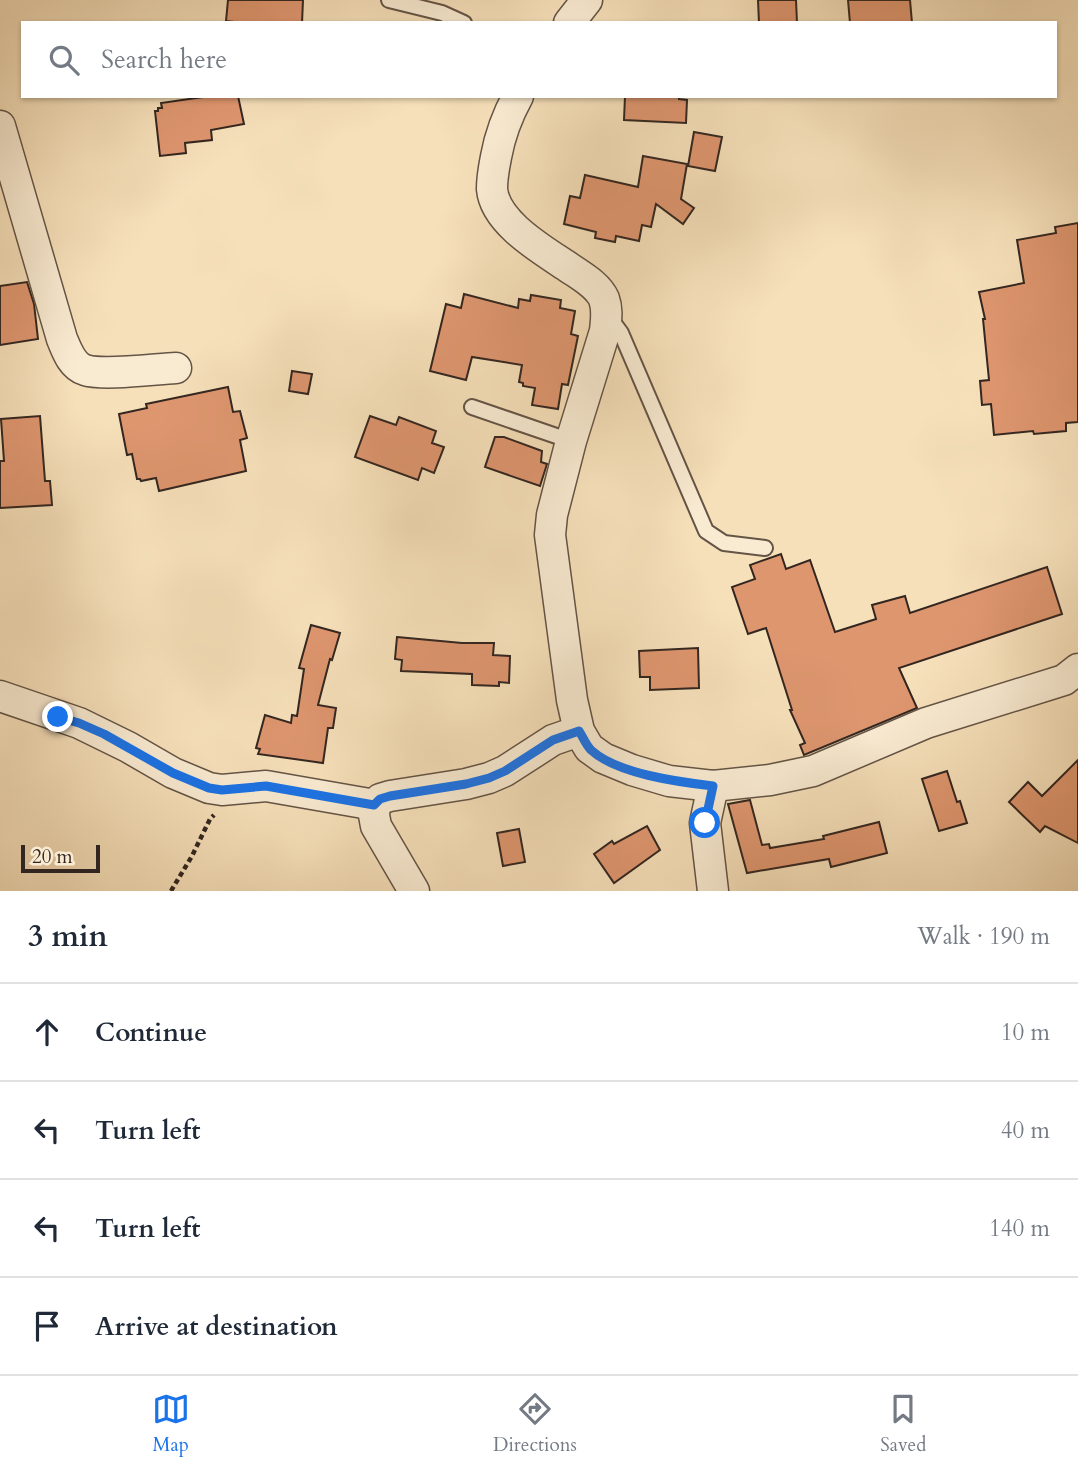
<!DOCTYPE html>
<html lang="en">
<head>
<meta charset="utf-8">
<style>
  body { margin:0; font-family:Cardo,serif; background:#f2f2f3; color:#1f2937 }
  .scale { position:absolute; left:21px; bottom:18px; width:79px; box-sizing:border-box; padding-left:7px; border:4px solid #332620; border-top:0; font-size:19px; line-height:24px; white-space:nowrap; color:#332620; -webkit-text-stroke:5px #f9ebd2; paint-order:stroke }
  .stop { position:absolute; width:21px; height:21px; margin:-16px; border:5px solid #1a73e8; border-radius:50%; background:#fff }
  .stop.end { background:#1a73e8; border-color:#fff; box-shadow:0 2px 7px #0008 }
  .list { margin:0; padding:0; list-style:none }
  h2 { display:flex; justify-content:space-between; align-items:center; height:91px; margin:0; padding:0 28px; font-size:30px }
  h2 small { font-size:23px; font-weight:400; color:#747a83 }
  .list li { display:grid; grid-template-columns:46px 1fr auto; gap:21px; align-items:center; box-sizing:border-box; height:98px; padding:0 28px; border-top:2px solid #e0e1e3 }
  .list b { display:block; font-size:26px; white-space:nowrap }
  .list em { font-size:23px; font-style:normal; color:#747a83 }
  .icon { flex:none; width:38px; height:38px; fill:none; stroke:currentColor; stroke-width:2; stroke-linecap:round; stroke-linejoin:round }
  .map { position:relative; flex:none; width:1078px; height:891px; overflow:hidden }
  .search { position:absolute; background:#fff; box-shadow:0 2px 5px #0004; left:21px; right:21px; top:21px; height:77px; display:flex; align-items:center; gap:18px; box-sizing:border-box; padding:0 24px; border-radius:0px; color:#747a83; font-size:26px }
  .sheet { height:483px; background:#fff }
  nav { display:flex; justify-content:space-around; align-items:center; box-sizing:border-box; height:98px; border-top:2px solid #e0e1e3; background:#fff; font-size:19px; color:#747a83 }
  nav a { display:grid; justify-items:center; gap:4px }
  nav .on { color:#1a73e8 }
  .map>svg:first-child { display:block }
</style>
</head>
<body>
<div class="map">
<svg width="1078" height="891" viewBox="0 0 1078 891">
  <rect width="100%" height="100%" fill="#f6e0ba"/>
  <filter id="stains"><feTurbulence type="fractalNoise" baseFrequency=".00286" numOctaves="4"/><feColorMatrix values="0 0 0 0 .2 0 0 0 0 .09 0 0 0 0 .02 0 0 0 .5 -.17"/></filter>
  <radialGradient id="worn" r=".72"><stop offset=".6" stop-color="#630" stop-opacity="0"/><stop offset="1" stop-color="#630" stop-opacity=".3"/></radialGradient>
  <!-- building -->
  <g fill="#de966f" stroke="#332620" stroke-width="2">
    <path d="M 228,0 L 303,0 L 302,23 L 243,23 L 226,21 Z"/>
    <path d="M 758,0 L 796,0 L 797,23 L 759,23 Z"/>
    <path d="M 848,0 L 910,0 L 912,23 L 850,23 Z"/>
    <path d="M 210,96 L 238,96 L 244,124 L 211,130 L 212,140 L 185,143 L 186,153 L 160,156 L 155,111 L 158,111 L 158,108 L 162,108 L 161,103 Z"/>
    <path d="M 625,96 L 679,96 L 679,99 L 687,100 L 686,123 L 624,120 Z"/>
    <path d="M 694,132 L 722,137 L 715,171 L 688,166 Z"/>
    <path d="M 643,156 L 687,164 L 681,199 L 694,208 L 683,224 L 656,204 L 651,227 L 642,225 L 639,241 L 616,236 L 615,242 L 595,238 L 596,232 L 564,224 L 570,196 L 580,198 L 585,175 L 638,187 Z"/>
    <path d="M 1078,223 L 1078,422 L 1066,423 L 1066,431 L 1034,434 L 1033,431 L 994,435 L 991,404 L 982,405 L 980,381 L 989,380 L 983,319 L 985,319 L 979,292 L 1024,283 L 1017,240 L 1056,233 L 1055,227 Z"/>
    <path d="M 27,282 L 34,304 L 38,339 L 0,345 L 0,286 Z"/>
    <path d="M 464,294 L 518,308 L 519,299 L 530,301 L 531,295 L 561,300 L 560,308 L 575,311 L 571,334 L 578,336 L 568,385 L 562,384 L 558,409 L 532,405 L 535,388 L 523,386 L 523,383 L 519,382 L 522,365 L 472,357 L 466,380 L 430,371 L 446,304 L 461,308 Z"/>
    <path d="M 292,371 L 312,374 L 308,394 L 289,391 Z"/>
    <path d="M 228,387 L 233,412 L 240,411 L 247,438 L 240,440 L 246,471 L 159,491 L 156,478 L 141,481 L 140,479 L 137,479 L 132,454 L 127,455 L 119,414 L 147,408 L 146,404 Z"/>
    <path d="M 40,416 L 45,481 L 50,481 L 52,505 L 0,508 L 0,461 L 4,461 L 1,419 Z"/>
    <path d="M 370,416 L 396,425 L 399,417 L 436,431 L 432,443 L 444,447 L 434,473 L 422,468 L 418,480 L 355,457 Z"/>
    <path d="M 495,437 L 504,437 L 542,451 L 541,462 L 547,464 L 540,486 L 485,467 Z"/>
    <path d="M 781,554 L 786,569 L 810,560 L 835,632 L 876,619 L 872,605 L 905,596 L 910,613 L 1047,567 L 1062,614 L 899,668 L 917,708 L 804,755 L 800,745 L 805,743 L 790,710 L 792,710 L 766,628 L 748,634 L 732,587 L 755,579 L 750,565 Z"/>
    <path d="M 311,625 L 340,633 L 332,660 L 330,659 L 318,705 L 336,708 L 333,728 L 328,728 L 323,763 L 258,754 L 260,749 L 256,748 L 265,715 L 291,723 L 292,715 L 297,716 L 304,669 L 299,668 Z"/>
    <path d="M 397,637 L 462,643 L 494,643 L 493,655 L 510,656 L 509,683 L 499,682 L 499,686 L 472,685 L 472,674 L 401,671 L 402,660 L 395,659 Z"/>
    <path d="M 698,648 L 699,688 L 650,690 L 650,677 L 640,677 L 639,651 Z"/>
    <path d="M 1078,760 L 1078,843 L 1045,826 L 1040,832 L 1009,802 L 1028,782 L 1042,796 Z"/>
    <path d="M 947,771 L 957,802 L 960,801 L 967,823 L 939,831 L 922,779 Z"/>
    <path d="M 750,800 L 762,845 L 769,844 L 770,848 L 824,839 L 823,836 L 879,822 L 887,853 L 831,867 L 829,859 L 747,873 L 728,804 Z"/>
    <path d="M 647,826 L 660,850 L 614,883 L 594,854 L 612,841 L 614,844 Z"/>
    <path d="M 519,829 L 525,862 L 503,866 L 497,833 Z"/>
  </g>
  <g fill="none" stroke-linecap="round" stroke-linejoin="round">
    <!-- lane casing -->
    <g stroke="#645446" stroke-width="18">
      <g id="lane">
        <path d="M 389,0 L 442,13 L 464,23"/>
        <path d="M 610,318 L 621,333 L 706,531 L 724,543 L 765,548"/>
        <path d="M 472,407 L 571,441"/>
      </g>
    </g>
    <!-- street casing -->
    <g stroke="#645446" stroke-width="33">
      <g id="street">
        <path d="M 569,23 L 587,0"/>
        <path d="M 518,96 C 507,116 500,135 496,157 C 494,167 492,178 492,189 C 495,223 543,250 568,267 C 581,276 598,285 604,299 C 608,310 606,320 605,331 L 571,441 L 552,515 L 550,535 L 572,700 L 579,731 L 589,748 L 603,758 L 632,770 L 669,781 L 713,786 L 770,780 L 813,771 L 926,723 L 1064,680 L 1078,669"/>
        <path d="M 0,126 L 62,339 C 67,351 72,366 85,370 C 103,376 155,369 176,368"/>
        <path d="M 0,696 L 79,723 L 128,747 L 173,773 L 209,788 L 222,790 L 266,786 L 375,805"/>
        <path d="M 713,786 L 705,823 L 713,891"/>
        <path d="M 414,891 L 376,826 L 374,815 L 375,805 L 380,799 L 390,796 L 466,784 L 489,778 L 505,771 L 553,740 L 579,731"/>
      </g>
    </g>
    <!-- path -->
    <path stroke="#332620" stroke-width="4.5" stroke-dasharray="5 3.5" stroke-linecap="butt" d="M 171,891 L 192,856 L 210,819 L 214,815"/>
    <!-- lane -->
    <use href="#lane" stroke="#f9ebd2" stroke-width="14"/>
    <!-- street -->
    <use href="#street" stroke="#f9ebd2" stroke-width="30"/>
  </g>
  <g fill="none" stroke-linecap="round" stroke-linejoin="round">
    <!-- route -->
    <path stroke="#1a73e8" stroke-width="9" d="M 58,717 L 79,723 L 104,734 L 173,773 L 209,788 L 222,790 L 266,786 L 374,805 L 380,799 L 390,796 L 466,784 L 489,778 L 505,771 L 553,740 L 579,731 C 583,737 586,745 591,750 C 617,774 679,782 713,786 L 705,823"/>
  </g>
  <rect width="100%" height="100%" filter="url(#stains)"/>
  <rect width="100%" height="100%" fill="url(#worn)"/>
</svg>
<div class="scale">20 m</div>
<div class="stop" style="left:705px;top:823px"></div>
<div class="stop end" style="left:58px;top:717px"></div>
<div class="search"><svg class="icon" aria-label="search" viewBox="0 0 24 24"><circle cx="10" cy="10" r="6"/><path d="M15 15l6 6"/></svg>Search here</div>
</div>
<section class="sheet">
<h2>3 min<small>Walk · 190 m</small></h2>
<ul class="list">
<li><svg class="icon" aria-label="ahead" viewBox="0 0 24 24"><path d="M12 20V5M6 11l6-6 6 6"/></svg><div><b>Continue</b></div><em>10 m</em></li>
<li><svg class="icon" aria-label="left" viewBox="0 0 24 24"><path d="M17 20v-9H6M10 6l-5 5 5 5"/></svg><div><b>Turn left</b></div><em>40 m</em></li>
<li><svg class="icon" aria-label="left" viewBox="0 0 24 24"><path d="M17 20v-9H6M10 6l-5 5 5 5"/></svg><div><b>Turn left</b></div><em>140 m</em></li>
<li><svg class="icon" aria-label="arrive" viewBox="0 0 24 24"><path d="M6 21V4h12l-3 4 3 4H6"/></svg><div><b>Arrive at destination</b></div></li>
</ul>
</section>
<nav>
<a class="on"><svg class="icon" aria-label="map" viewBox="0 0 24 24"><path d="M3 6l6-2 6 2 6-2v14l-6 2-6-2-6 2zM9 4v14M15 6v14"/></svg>Map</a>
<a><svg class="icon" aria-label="directions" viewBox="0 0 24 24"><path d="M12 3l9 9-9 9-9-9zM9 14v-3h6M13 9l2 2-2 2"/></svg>Directions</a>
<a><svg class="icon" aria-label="saved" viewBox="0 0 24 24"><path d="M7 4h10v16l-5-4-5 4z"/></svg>Saved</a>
</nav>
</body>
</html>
